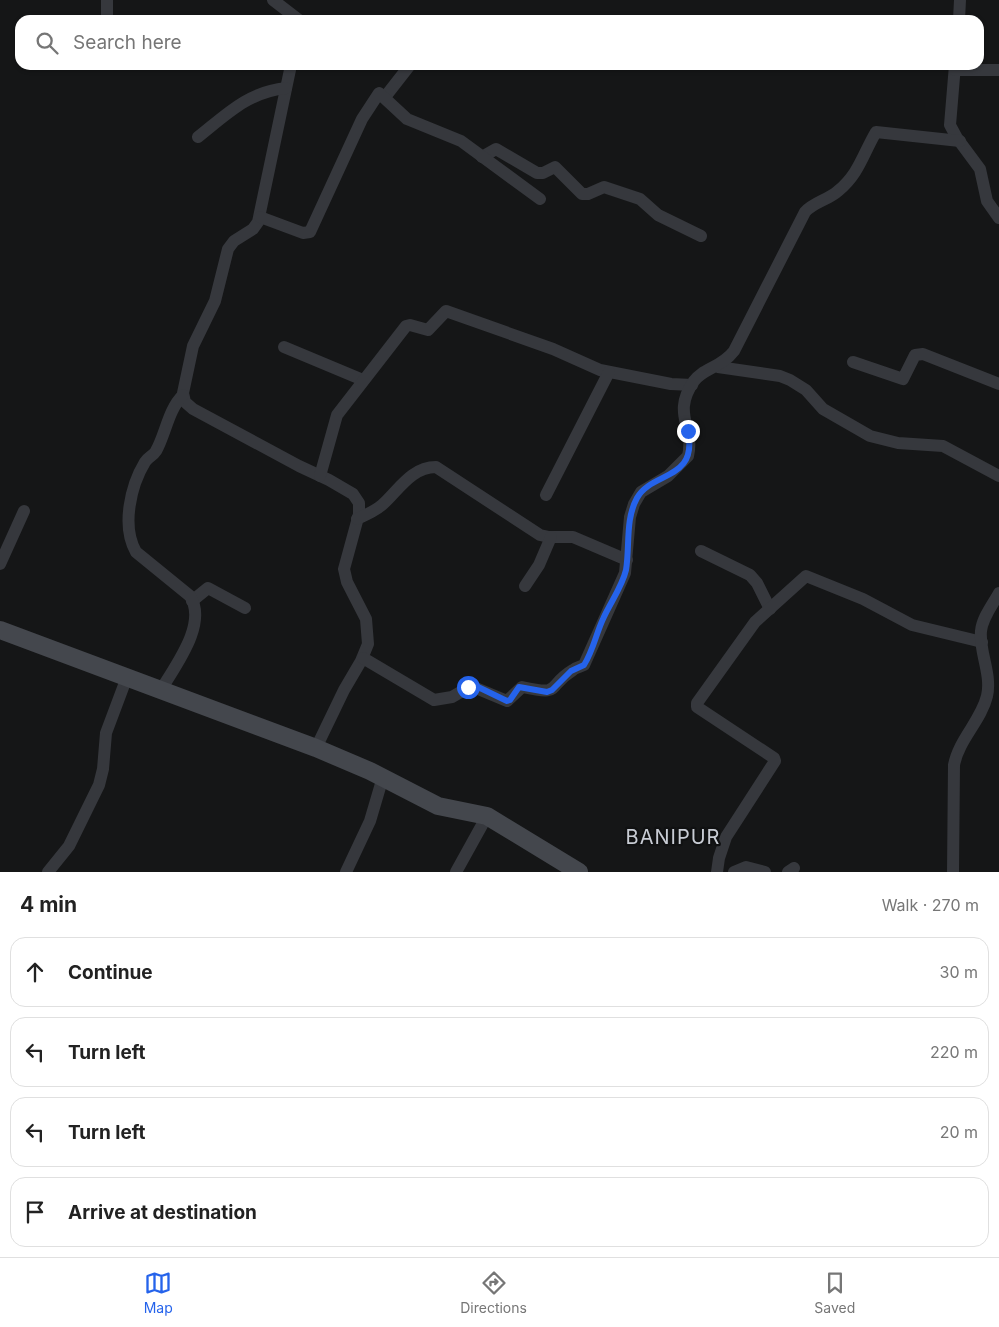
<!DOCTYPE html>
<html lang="en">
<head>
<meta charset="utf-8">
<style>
  body { margin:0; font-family:Inter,sans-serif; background:#f2f2f2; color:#222 }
  .stop { position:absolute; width:15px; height:15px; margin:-11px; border:4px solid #2563eb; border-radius:50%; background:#fff }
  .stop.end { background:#2563eb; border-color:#fff; box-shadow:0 1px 5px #0008 }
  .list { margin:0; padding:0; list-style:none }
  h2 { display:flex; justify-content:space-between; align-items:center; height:65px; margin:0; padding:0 20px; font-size:21px }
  h2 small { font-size:16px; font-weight:400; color:#767676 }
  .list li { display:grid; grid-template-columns:32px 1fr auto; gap:15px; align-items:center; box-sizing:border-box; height:70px; margin:0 10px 10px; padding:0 10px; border:1px solid #e0e0e0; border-radius:15px }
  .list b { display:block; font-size:19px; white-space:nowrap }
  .list em { font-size:16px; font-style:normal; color:#767676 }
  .icon { flex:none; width:28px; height:28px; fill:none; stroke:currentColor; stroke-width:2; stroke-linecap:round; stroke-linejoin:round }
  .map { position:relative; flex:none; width:999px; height:872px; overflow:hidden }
  .search { position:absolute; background:#fff; box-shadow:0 1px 4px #0004; left:15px; right:15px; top:15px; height:55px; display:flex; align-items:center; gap:12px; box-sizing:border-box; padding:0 18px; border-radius:15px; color:#767676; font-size:19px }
  .sheet { height:385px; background:#fff }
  nav { display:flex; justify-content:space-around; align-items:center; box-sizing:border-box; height:70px; border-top:1px solid #e0e0e0; background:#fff; font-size:14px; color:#767676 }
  nav a { display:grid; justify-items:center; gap:2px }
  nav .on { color:#2563eb }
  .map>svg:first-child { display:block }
</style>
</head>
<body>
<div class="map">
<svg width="999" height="872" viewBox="0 0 999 872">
  <rect width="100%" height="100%" fill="#151617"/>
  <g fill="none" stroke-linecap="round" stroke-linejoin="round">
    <!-- street -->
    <g stroke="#36383d" stroke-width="12">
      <path d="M 273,0 L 299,20"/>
      <path d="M 107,20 L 107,0"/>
      <path d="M 959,20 L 960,0"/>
      <path d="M 291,65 L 258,222 L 253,229 L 234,241 L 228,249 L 215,301 L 193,346 L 183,393 L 185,402 L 193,409 L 299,466 L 329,480 L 353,494 L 359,503 L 359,514 L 344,569 L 347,582 L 366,619 L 368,644 L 361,661 L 344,690 L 316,748"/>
      <path d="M 955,65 L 950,125 L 957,138 L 980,169 L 987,201 L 999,218"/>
      <path d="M 955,70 L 999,70"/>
      <path d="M 385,97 L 410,65"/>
      <path d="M 198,137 C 227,114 248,92 286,88"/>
      <path d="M 482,157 L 496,149 L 537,173 L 543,173 L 555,167 L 582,194 L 588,194 L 604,187 L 640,199 L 658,215 L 701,236"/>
      <path d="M 260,217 L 303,233 L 310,232 L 362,119 L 379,93 L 407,119 L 461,141 L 540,199"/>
      <path d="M 284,347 L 363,380"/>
      <path d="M 853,362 L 903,379 L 915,355 L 923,354 L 999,384"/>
      <path d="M 718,367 L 780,376 L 790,380 L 806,390 L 823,409 L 870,436 L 898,443 L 943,446 L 999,476"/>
      <path d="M 320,476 L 337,415 L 406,326 L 410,325 L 428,330 L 446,311 L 553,349 L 600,370 L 671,384 L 692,385"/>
      <path d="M 546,495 L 609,372"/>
      <path d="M 357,519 C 366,515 375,511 382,505 C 398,491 411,467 436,467 L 540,535 L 549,537 L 573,537 L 627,560"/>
      <path d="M 701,551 L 750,575 L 757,583 L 770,609"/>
      <path d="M 0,564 L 24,511"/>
      <path d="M 525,586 L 539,565 L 551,537"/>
      <path d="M 192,601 L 208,588 L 245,608"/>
      <path d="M 363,658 L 434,700 L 452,697 L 471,686 L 507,701 L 522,687 C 564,696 545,687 573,670 C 576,667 580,667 584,665 L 625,573 L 630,517 L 634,504 L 641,492 L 668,476 L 688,456 C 695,427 671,414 694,381 C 702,369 722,367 734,351 L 805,212 C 814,202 828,200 838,191 C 859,174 863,154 876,132 L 960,141"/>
      <path d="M 161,690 C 175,666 208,624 190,596 L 136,552 C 121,526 131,485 145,462 C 148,457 153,456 156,451 C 166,433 168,410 183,395"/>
      <path d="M 48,872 L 69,846 L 99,785 L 103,769 L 106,733 L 127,677"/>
      <path d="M 346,872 L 370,821 L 383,777"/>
      <path d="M 456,872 L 487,816"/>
      <path d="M 717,872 L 719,858 L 726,837 L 775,761 L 774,758 L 697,707 L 697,703 L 755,622 L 806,576 L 863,599 L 912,625 L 982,642"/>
      <path d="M 734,872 L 746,867 L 765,872"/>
      <path d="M 788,872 L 794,868"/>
      <path d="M 953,872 L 954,765 C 959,739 981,721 987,696 C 992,674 979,652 981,631 C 982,618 993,604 999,593"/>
    </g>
    <!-- secondary -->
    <path stroke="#44474d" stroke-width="18" d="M 0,630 L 316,748 L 370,771 L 438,806 L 487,816 L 579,872"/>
  </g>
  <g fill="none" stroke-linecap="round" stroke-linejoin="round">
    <!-- route -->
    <path stroke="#2563eb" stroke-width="6" d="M 468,687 L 478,687 L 507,701 L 510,700 L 519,687 L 547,692 L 552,690 L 571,671 L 584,665 C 593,651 596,634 603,619 C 610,603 622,587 626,570 C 630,546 625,520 637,498 C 652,471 698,481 688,431"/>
  </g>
  <g text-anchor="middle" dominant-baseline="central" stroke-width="4.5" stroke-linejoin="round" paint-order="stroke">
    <!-- quarter labels -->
    <g font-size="20" letter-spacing="1" fill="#c8ccd4" stroke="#101112">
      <text x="673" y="837">BANIPUR</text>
    </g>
  </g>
</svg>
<div class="stop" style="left:468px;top:687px"></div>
<div class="stop end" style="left:688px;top:431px"></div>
<div class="search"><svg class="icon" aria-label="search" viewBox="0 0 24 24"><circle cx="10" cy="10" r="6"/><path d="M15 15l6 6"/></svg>Search here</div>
</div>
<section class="sheet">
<h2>4 min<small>Walk · 270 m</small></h2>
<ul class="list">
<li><svg class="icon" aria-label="ahead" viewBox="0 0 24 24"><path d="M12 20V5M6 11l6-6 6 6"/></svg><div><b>Continue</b></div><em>30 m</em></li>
<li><svg class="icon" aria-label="left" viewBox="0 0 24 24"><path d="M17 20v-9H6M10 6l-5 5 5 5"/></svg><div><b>Turn left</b></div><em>220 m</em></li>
<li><svg class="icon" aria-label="left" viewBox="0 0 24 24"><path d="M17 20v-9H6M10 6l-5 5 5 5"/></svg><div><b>Turn left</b></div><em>20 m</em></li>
<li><svg class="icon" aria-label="arrive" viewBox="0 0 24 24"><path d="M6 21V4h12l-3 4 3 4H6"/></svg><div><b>Arrive at destination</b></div></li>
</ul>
</section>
<nav>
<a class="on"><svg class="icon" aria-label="map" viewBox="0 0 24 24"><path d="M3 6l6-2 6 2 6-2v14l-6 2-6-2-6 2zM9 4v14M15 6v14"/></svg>Map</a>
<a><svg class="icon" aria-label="directions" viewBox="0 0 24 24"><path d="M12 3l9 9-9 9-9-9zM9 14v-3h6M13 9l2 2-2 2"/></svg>Directions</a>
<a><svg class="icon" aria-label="saved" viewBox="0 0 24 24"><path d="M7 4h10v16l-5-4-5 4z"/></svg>Saved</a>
</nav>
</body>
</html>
